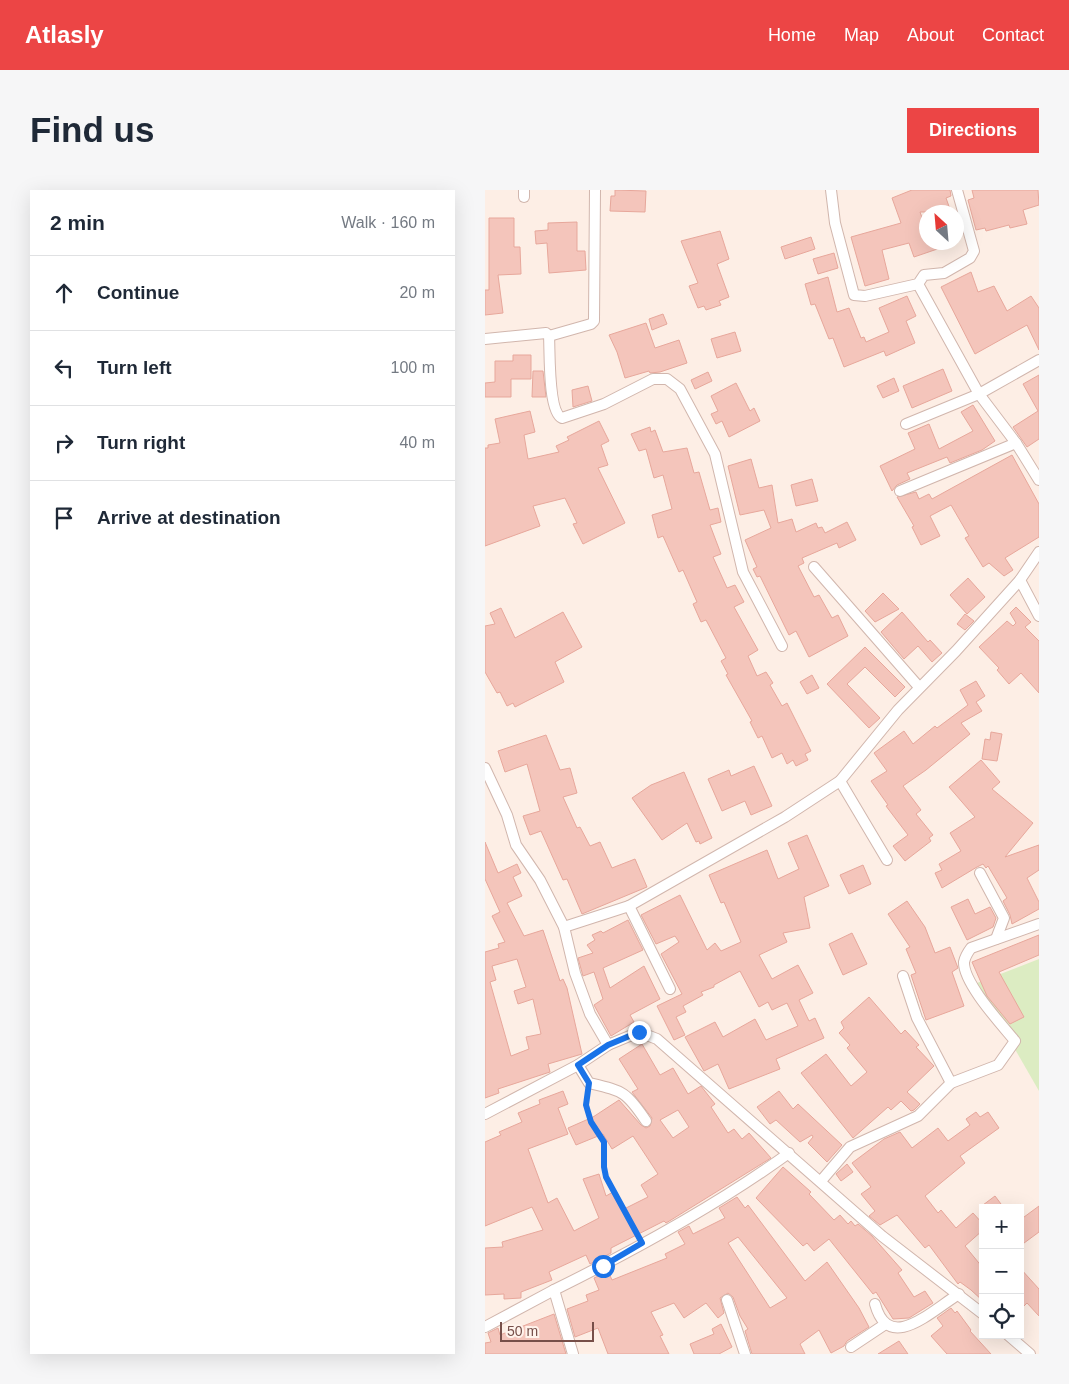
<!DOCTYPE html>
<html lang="en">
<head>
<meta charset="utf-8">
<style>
  body { margin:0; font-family:Helvetica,sans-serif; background:#f6f6f7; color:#1f2937 }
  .controls { position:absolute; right:15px; bottom:15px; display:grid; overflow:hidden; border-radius:0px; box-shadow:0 5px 20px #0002 }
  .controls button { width:45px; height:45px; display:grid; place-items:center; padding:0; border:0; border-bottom:1px solid #e0e1e3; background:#fff; color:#1f2937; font:25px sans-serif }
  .compass { position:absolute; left:434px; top:15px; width:45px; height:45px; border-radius:50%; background:#fff; box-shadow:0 5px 20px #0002; rotate:334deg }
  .scale { position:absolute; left:15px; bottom:12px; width:94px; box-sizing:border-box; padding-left:5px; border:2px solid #774f49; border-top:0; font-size:14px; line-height:18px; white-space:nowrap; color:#774f49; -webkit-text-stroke:4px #fff3ec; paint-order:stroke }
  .stop { position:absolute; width:15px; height:15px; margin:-11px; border:4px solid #1a73e8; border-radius:50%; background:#fff }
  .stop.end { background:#1a73e8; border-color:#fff; box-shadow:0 1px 5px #0008 }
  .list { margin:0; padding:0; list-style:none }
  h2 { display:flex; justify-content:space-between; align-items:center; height:65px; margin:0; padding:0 20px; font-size:21px }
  h2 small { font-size:16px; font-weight:400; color:#747a83 }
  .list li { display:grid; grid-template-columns:32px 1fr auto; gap:15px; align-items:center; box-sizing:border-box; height:75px; padding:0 20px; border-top:1px solid #e0e1e3 }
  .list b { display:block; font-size:19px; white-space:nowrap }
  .list em { font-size:16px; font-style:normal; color:#747a83 }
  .icon { flex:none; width:28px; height:28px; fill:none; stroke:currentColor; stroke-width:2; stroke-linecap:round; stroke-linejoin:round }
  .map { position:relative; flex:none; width:554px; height:1164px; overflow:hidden; border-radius:0px }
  header { display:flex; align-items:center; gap:30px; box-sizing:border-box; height:70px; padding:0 25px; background:#ec4545; color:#fff }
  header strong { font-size:24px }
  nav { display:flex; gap:28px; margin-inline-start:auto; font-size:18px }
  .intro { display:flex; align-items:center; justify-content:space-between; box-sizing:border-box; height:120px; padding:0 30px }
  h1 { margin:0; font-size:35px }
  .button { padding:12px 22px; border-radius:0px; background:#ec4545; color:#fff; font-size:18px; font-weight:700 }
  main { display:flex; gap:30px; padding:0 30px }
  aside { flex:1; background:#fff; border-radius:0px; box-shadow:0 5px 20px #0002 }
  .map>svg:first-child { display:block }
</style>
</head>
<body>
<header>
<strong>Atlasly</strong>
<nav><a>Home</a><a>Map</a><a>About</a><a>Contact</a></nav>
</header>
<div class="intro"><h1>Find us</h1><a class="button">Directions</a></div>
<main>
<aside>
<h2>2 min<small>Walk · 160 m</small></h2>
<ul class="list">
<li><svg class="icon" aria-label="ahead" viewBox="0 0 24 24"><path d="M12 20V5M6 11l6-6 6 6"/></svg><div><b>Continue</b></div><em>20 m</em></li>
<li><svg class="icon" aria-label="left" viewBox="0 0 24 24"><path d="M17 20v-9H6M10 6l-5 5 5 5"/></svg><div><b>Turn left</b></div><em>100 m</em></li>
<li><svg class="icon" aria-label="right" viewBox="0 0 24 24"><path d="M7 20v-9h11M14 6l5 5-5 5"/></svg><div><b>Turn right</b></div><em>40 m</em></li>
<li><svg class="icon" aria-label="arrive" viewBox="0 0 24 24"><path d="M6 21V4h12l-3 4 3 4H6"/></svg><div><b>Arrive at destination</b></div></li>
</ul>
</aside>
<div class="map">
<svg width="554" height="1164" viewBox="0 0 554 1164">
  <rect width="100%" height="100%" fill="#fdeee5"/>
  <!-- green -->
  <path fill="#dcecc2" d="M 554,769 L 554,901 L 492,793 Z"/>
  <!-- building -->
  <g fill="#f4c5bb" stroke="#e7a79b" fill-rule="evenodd">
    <path d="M 130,0 L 161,1 L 160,22 L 125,21 L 126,6 L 130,6 Z"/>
    <path d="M 427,0 L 465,0 L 466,6 L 461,8 L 466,22 L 435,22 L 442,41 L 442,52 L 467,52 L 467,54 L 429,67 L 424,53 L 397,60 L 404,89 L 380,96 L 366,47 L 416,33 L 407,8 Z"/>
    <path d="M 487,0 L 553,0 L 554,15 L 538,20 L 542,34 L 525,38 L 524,35 L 501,41 L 500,38 L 491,40 L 483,10 L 489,8 Z"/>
    <path d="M 4,28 L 29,28 L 29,57 L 35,57 L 36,84 L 13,85 L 18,123 L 0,125 L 0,100 L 4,100 Z"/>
    <path d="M 92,32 L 92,61 L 100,61 L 101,80 L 64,83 L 62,53 L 51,54 L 50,41 L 63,40 L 63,33 Z"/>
    <path d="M 235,41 L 244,69 L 232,74 L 244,107 L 234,111 L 236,115 L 221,120 L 219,116 L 213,118 L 204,96 L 213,93 L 196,51 Z"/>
    <path d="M 326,47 L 330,59 L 300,69 L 296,57 Z"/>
    <path d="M 349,63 L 353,78 L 333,84 L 328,69 Z"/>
    <path d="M 486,82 L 493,102 L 509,96 L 522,121 L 546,106 L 554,118 L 554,160 L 542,135 L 490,164 L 456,97 Z"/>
    <path d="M 343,87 L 352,122 L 364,118 L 376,148 L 379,147 L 381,152 L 404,142 L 394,118 L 422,106 L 431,126 L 421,131 L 430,153 L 401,166 L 399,161 L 359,177 L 348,148 L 344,149 L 330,114 L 326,115 L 320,94 Z"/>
    <path d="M 178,124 L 182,134 L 167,140 L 164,129 Z"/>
    <path d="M 161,133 L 170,158 L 194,150 L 202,173 L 175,182 L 165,183 L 164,181 L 140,188 L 132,162 L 124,145 Z"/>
    <path d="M 250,142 L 256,161 L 232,168 L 226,149 Z"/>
    <path d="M 28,165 L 46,165 L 46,189 L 26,189 L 26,207 L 0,207 L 0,193 L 10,192 L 10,171 L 28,171 Z"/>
    <path d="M 458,179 L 467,201 L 427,218 L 418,196 Z"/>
    <path d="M 48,181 L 58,181 L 61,207 L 47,207 Z"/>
    <path d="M 223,182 L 227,191 L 210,199 L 206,190 Z"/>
    <path d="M 554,185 L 554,249 L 542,257 L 528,237 L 553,221 L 538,194 Z"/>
    <path d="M 409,188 L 414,201 L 398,208 L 392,196 Z"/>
    <path d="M 251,193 L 265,221 L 269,218 L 275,231 L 244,247 L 237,231 L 231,234 L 226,224 L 233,221 L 226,206 Z"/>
    <path d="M 103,196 L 107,211 L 88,217 L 87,200 Z"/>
    <path d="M 488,215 L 510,251 L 497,260 L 465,273 L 462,267 L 422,283 L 425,289 L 412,295 L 407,301 L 395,276 L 430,259 L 423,243 L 444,234 L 454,259 L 488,241 L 476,222 Z"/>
    <path d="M 45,221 L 50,242 L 39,245 L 43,269 L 74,262 L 71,256 L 84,250 L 82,247 L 114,231 L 124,251 L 116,255 L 123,275 L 113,278 L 140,333 L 98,354 L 88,334 L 92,333 L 80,308 L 48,316 L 55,336 L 0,356 L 0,258 L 3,258 L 3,255 L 15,253 L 10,229 Z"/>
    <path d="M 165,237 L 166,242 L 170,240 L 178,262 L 202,258 L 209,283 L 214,282 L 225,320 L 233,318 L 236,332 L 225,335 L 236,364 L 228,367 L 242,398 L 250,395 L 259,412 L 249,417 L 273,460 L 263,466 L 272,486 L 281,482 L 288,493 L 285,495 L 297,516 L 302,513 L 326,561 L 320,564 L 323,570 L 311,576 L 308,570 L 302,574 L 297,563 L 287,568 L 277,546 L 273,548 L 265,532 L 267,531 L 241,485 L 243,484 L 236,471 L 241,468 L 221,430 L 216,432 L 208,414 L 212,412 L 198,380 L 194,382 L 178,346 L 173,348 L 167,325 L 187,319 L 178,285 L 169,288 L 161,259 L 154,261 L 146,244 Z"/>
    <path d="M 527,265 L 554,314 L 554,347 L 520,368 L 528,380 L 519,386 L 504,373 L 498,377 L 480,348 L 484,346 L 466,315 L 445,326 L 455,346 L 436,355 L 427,337 L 429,336 L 412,307 L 431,302 L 434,309 L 444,304 L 447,309 Z"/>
    <path d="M 266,269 L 274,298 L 287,295 L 293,333 L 307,329 L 311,342 L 331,333 L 333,338 L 337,337 L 340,343 L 362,332 L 371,350 L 354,358 L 352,353 L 317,368 L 319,373 L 313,376 L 329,407 L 334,405 L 347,428 L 353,425 L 363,446 L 324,467 L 311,441 L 304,445 L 275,386 L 272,387 L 268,379 L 272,377 L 260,350 L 286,338 L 279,320 L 255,325 L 243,276 Z"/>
    <path d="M 327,289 L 333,311 L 311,316 L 306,295 Z"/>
    <path d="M 483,388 L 500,407 L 482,424 L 465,405 Z"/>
    <path d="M 398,403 L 414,419 L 390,432 L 380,421 Z"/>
    <path d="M 531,417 L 546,432 L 540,437 L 554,451 L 554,503 L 536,483 L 524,494 L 512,480 L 514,478 L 494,457 L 522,431 L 528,436 L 531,433 L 525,423 Z"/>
    <path d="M 16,418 L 30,448 L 78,422 L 97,457 L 70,472 L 79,492 L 30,517 L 28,513 L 22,516 L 15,502 L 12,503 L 0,482 L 0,436 L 10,434 L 5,423 Z"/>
    <path d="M 417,422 L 443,452 L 445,450 L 457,463 L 447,472 L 433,456 L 419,469 L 396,442 Z"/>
    <path d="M 480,424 L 489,431 L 480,440 L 472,434 Z"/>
    <path d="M 380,457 L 420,497 L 410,507 L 380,477 L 362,494 L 395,528 L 384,538 L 342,494 Z"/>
    <path d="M 327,485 L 334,498 L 322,504 L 315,492 Z"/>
    <path d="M 491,491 L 500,506 L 491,512 L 497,521 L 476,533 L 485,544 L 441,580 L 418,596 L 436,620 L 431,624 L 448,645 L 444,648 L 446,651 L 420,671 L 408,656 L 423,645 L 401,616 L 403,615 L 386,591 L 402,581 L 389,563 L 419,541 L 428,554 L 450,536 L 452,538 L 483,515 L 475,500 Z"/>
    <path d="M 506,542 L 517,544 L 512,571 L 497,569 L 500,549 L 505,550 Z"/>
    <path d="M 61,545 L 75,580 L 85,578 L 92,603 L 78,607 L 92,638 L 95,637 L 105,656 L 115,652 L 127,678 L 150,669 L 162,697 L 97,724 L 82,689 L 78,690 L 56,641 L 45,645 L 38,626 L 55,621 L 42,574 L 20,582 L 13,561 Z"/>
    <path d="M 496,570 L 515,592 L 507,599 L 548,633 L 520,667 L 554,655 L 554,680 L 542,688 L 554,712 L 554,719 L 527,734 L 525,725 L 518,711 L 522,708 L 503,676 L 501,678 L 498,674 L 492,677 L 457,698 L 450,683 L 457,680 L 454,674 L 476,661 L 465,643 L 490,627 L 464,597 Z"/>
    <path d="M 269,576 L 287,616 L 266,625 L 260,611 L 237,621 L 223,589 L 244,580 L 246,586 Z"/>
    <path d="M 199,582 L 227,648 L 215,654 L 214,651 L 211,652 L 202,633 L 177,650 L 147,608 L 166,595 Z"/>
    <path d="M 322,645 L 344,696 L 319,707 L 325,738 L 298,743 L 302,752 L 274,765 L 287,789 L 313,775 L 328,803 L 314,810 L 324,831 L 330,828 L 339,848 L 291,869 L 295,879 L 244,899 L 233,874 L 219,881 L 200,847 L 230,832 L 238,847 L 270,829 L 281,850 L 313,836 L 302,813 L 287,820 L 283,812 L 274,817 L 255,781 L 229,795 L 229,797 L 216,802 L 218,805 L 198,816 L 201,822 L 191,827 L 200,845 L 189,850 L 172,816 L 197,804 L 176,764 L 194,752 L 190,746 L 171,754 L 156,725 L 195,705 L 222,760 L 230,753 L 236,761 L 256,752 L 239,712 L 236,713 L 224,685 L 282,660 L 293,689 L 314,679 L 303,653 Z"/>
    <path d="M 0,652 L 13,683 L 32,674 L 36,683 L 28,687 L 37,706 L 22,713 L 39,746 L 58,740 L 75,791 L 78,789 L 82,798 L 97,864 L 63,874 L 65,882 L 13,899 L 14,903 L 0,908 L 0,762 L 14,758 L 13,754 L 20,752 L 7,726 L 15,722 L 0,689 ZM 32,769 L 41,797 L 29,801 L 33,814 L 48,809 L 56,844 L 41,847 L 44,859 L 26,866 L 5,792 L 11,790 L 7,776 Z"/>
    <path d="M 378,675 L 386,694 L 364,704 L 355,685 Z"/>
    <path d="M 483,709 L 490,724 L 505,717 L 511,728 L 508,737 L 482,750 L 466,717 Z"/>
    <path d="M 422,711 L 440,737 L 450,763 L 465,757 L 473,778 L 467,782 L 479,816 L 441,830 L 426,785 L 431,783 L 421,759 L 425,757 L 403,724 Z"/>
    <path d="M 143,730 L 158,760 L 118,778 L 125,798 L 159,776 L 175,809 L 145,825 L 149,832 L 126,846 L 109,815 L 118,809 L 109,782 L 98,786 L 93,768 L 108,763 L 102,755 L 110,750 L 107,745 L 116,741 L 118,743 Z"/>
    <path d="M 367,743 L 382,774 L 358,785 L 344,754 Z"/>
    <path d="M 554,745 L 554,765 L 514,782 L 539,827 L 525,834 L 502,806 L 487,772 Z"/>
    <path d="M 384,807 L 416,844 L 420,840 L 434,855 L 431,857 L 449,876 L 422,902 L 435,914 L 429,920 L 426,921 L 416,911 L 406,920 L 403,917 L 368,948 L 316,883 L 341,864 L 366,896 L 382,882 L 362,858 L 365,855 L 354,843 L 359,838 L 356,832 Z"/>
    <path d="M 157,854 L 175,885 L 188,878 L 203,904 L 216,896 L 230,914 L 226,917 L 243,943 L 249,939 L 257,949 L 264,943 L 286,968 L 186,1030 L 181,1033 L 179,1031 L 126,1058 L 126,1063 L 105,1074 L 101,1065 L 64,1082 L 67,1090 L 36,1102 L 36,1108 L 19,1109 L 19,1104 L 0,1105 L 0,1058 L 18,1057 L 17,1052 L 58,1040 L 47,1017 L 0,1036 L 0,952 L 16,945 L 14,942 L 37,932 L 33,923 L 55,914 L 54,910 L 78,901 L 83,914 L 73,918 L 83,944 L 43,959 L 63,1013 L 72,1008 L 89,1041 L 114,1028 L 98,989 L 114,984 L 121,1006 L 128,1002 L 137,1020 L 163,1007 L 156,995 L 173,984 L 148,946 L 127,959 L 118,944 L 91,955 L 83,938 L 108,927 L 134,910 L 156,935 L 161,938 L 165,936 L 167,928 L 147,902 L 153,899 L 134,869 ZM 193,920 L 204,937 L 188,948 L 175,930 Z"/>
    <path d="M 294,901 L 308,919 L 313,914 L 357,955 L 342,972 L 323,953 L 328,947 L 327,945 L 315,952 L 291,930 L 285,934 L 272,917 Z"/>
    <path d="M 491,922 L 495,927 L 503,922 L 514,938 L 475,966 L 480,973 L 440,1006 L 453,1023 L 456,1020 L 471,1038 L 488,1023 L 498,1034 L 498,1040 L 480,1056 L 498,1078 L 498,1111 L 486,1100 L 475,1092 L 473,1094 L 444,1055 L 440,1058 L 412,1025 L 395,1035 L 384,1026 L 390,1021 L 376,1004 L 386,997 L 367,973 L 399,949 L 415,942 L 427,958 L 453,938 L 463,951 L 485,935 L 481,929 Z"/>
    <path d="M 362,974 L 368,982 L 356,991 L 351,984 Z"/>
    <path d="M 298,977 L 326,1002 L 324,1004 L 349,1030 L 355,1025 L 363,1034 L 366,1031 L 370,1036 L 373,1034 L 387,1046 L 417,1080 L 413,1083 L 429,1107 L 440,1101 L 448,1113 L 424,1128 L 408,1129 L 391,1102 L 388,1104 L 344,1049 L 329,1061 L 322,1053 L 318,1056 L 271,1008 Z"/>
    <path d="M 510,1006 L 519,1018 L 494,1018 Z"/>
    <path d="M 252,1007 L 260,1018 L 263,1015 L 320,1091 L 342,1072 L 374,1118 L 384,1137 L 362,1151 L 359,1156 L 346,1163 L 334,1140 L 315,1154 L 320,1164 L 267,1164 L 260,1141 L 263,1139 L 255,1126 L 248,1107 L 243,1103 L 235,1108 L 239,1123 L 233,1128 L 221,1113 L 199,1128 L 189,1113 L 166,1122 L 178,1145 L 175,1146 L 184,1164 L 123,1164 L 113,1138 L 90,1147 L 82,1119 L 103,1111 L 101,1105 L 114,1100 L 109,1088 L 123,1081 L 127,1090 L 182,1068 L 180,1064 L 200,1054 L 193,1042 L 204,1036 L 208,1044 L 240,1028 L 234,1018 ZM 253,1047 L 302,1108 L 285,1118 L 243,1053 Z"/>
    <path d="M 554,1016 L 554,1042 L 535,1056 L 535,1030 Z"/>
    <path d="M 535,1078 L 554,1099 L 554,1126 L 542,1113 L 535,1120 Z"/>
    <path d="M 466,1118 L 470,1123 L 472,1121 L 486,1140 L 485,1141 L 506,1164 L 462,1164 L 446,1146 L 458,1136 L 452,1128 Z"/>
    <path d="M 69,1124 L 81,1164 L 0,1164 L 0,1153 L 6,1152 L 3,1143 L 13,1138 L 15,1145 Z"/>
    <path d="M 236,1134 L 247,1157 L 234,1164 L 209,1164 L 205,1154 L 229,1144 L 227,1139 Z"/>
    <path d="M 414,1151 L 423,1164 L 393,1164 Z"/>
  </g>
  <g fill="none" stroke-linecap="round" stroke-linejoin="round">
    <!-- street casing -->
    <g stroke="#d1b6ad" stroke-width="12">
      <g id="street">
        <path d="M 39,0 L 39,7"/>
        <path d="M 346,0 L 350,33 L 369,105 L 380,106 L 433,94 L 439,85 L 459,83 L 485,68 L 489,61 L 472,0"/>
        <path d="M 433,94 L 494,204 L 531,253 L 554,290"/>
        <path d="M 64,146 L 106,134 L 109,131 L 110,0"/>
        <path d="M 0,149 L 61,143 L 64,146 C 65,162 63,222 77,228 L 119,214 L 168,189 L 182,189 L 195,199 L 230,264 L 258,382 L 297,456"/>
        <path d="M 421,234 L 494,204 L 554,170"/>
        <path d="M 415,301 L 531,253"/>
        <path d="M 329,377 L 434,497"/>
        <path d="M 535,390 L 554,426"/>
        <path d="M 0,578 L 22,625 L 31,655 L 55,690 L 79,737 L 90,783 L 105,824 L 123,855"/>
        <path d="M 355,591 L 402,670"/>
        <path d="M 495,683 L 519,728 L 511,749"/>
        <path d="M 144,716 L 185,799"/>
        <path d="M 79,737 L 144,716 L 300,627 L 355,591 L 413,520 L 471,461 L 535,390 L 554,362"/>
        <path d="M 418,786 L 432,828 L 466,893"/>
        <path d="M 93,875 L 104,893 C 138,901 141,901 161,931"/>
        <path d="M 0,924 L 93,875 L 123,855 L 154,842 L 172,849 L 397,1046 L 498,1124"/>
        <path d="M 336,991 L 365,957 L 433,926 L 466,893 L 513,875 L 530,851 C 517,835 478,793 479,772 C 480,767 483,762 486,758 L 554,734"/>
        <path d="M 242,1110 L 260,1164"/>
        <path d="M 390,1114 C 404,1164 446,1121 474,1104"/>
        <path d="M 0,1137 L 69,1100"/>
        <path d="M 523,1145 L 545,1164"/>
        <path d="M 366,1157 L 399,1135"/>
        <path d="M 88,1164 L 69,1100 C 150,1060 231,1016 304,963"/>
      </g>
    </g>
    <!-- path -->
    <path stroke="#d9a89e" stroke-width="2.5" stroke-dasharray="1 4" stroke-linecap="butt" d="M 102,904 C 99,930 112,932 119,952 C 122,963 118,976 121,987 L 153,1045"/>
    <!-- street -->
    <use href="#street" stroke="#fff" stroke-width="10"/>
  </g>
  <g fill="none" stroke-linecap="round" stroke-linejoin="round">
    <!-- route -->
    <path stroke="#1a73e8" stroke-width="6" d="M 118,1076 L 157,1053 L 121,987 L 119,977 L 119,952 L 106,932 L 101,915 L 104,893 L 93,875 L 123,855 L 154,842"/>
  </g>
</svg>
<div class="controls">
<button>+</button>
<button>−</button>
<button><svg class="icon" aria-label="locate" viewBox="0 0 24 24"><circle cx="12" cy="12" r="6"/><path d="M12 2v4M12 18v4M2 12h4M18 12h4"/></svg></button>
</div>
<svg class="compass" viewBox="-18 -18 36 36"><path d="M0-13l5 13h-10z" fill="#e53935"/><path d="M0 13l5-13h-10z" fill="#747a83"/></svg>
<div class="scale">50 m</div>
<div class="stop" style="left:118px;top:1076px"></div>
<div class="stop end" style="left:154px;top:842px"></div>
</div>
</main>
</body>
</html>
